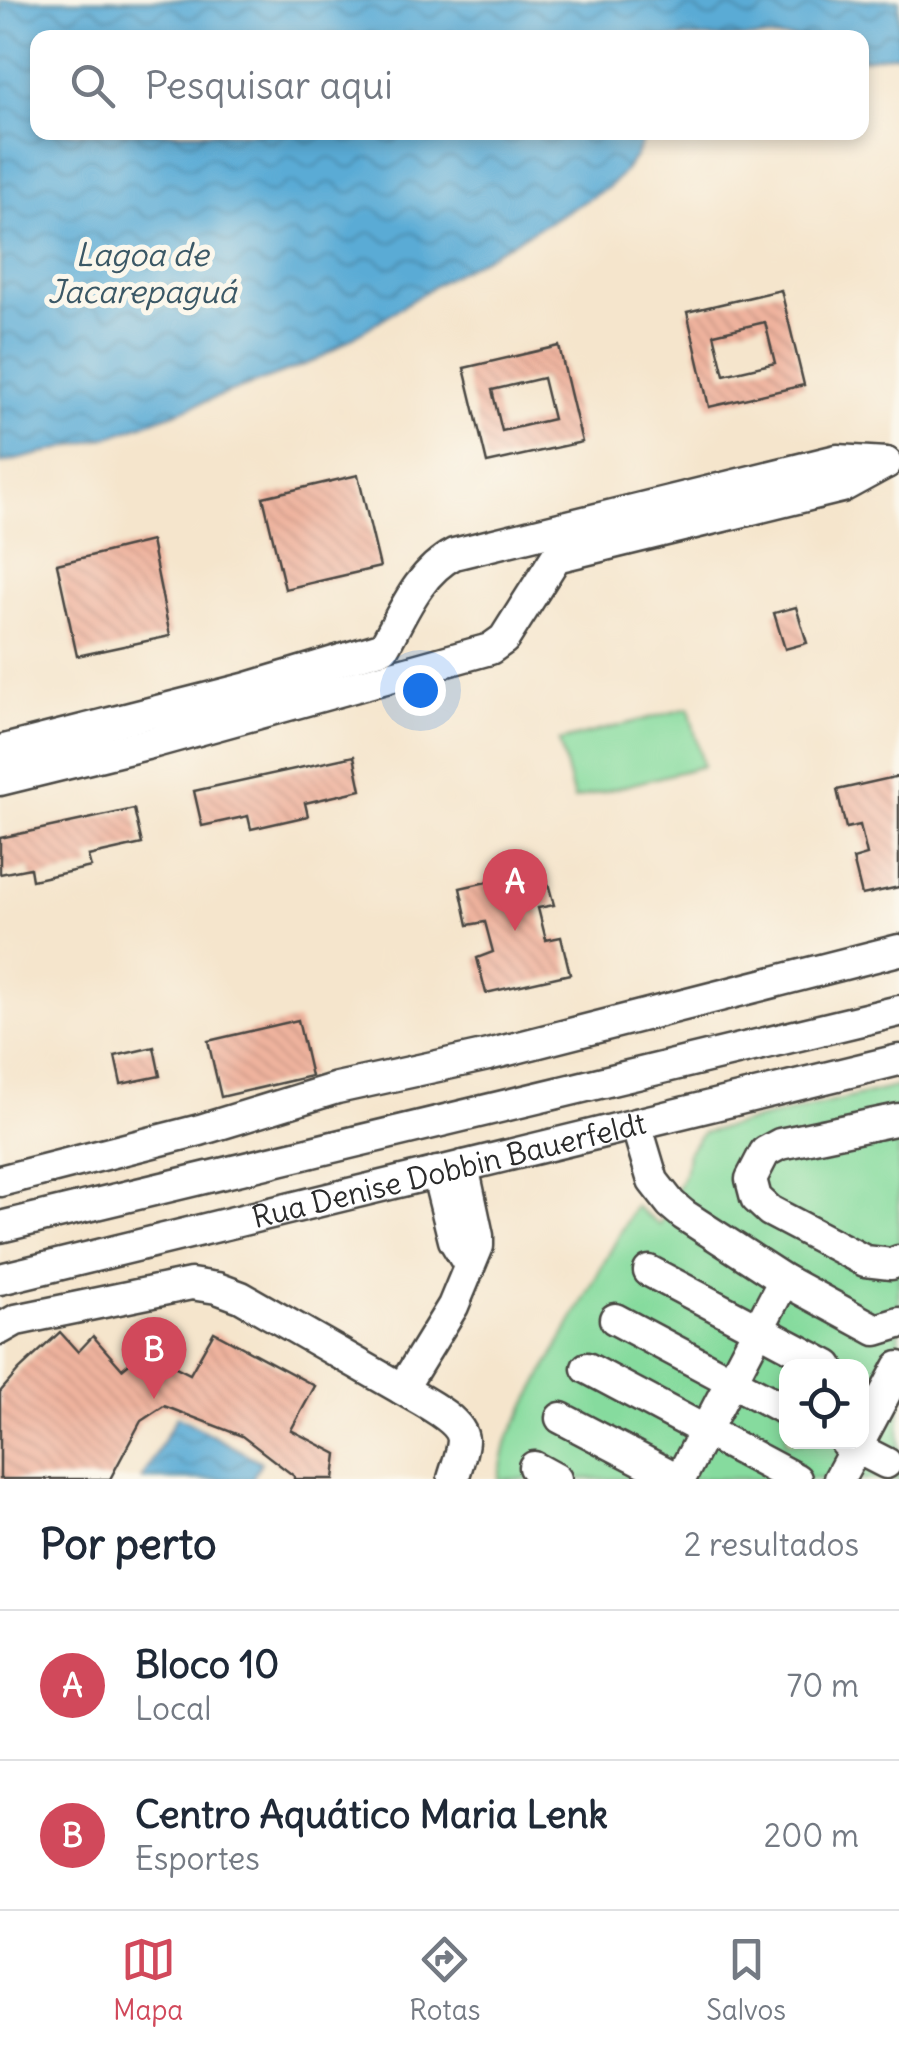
<!DOCTYPE html>
<html lang="pt">
<head>
<meta charset="utf-8">
<style>
  body { margin:0; font-family:Delius,sans-serif; background:#f2f2f3; color:#1f2937 }
  .controls { position:absolute; right:30px; bottom:30px; display:grid; overflow:hidden; border-radius:20px; box-shadow:0 5px 15px #0003 }
  .controls button { width:90px; height:90px; display:grid; place-items:center; padding:0; border:0; border-bottom:2px solid #e0e1e3; background:#fff; color:#1f2937; font:50px sans-serif }
  .you { position:absolute; left:420px; top:690px; width:35px; height:35px; margin:-25px; border:8px solid #fff; border-radius:50%; background:#1a73e8; box-shadow:0 0 0 15px #1a73e833 }
  .badge { display:grid; place-items:center; width:65px; height:65px; border-radius:50%; background:#d1495b; color:#fff; font-size:32px; font-weight:700 }
  .pin { position:absolute; translate:-50% -82px; filter:drop-shadow(0 2px 5px #0008) }
  .pin::after { content:''; position:absolute; top:52px; width:35px; height:30px; background:inherit; clip-path:polygon(0 0,100% 0,50% 100%) }
  .list { margin:0; padding:0; list-style:none }
  h2 { display:flex; justify-content:space-between; align-items:center; height:130px; margin:0; padding:0 40px; font-size:42px }
  h2 small { font-size:32px; font-weight:400; color:#747a83 }
  .list li { display:grid; grid-template-columns:65px 1fr auto; gap:30px; align-items:center; box-sizing:border-box; height:150px; padding:0 40px; border-top:2px solid #e0e1e3 }
  .list b { display:block; font-size:38px; white-space:nowrap }
  .list p { margin:0; font-size:32px; white-space:nowrap; color:#747a83 }
  .list em { font-size:32px; font-style:normal; color:#747a83 }
  .icon { flex:none; width:55px; height:55px; fill:none; stroke:currentColor; stroke-width:2; stroke-linecap:round; stroke-linejoin:round }
  .map { position:relative; flex:none; width:899px; height:1479px; overflow:hidden }
  .search { position:absolute; background:#fff; box-shadow:0 5px 15px #0003; left:30px; right:30px; top:30px; height:110px; display:flex; align-items:center; gap:25px; box-sizing:border-box; padding:0 35px; border-radius:20px; color:#747a83; font-size:38px }
  .sheet { height:430px; background:#fff }
  nav { display:flex; justify-content:space-around; align-items:center; box-sizing:border-box; height:140px; border-top:2px solid #e0e1e3; background:#fff; font-size:28px; color:#747a83 }
  nav a { display:grid; justify-items:center; gap:5px }
  nav .on { color:#d1495b }
  .map>svg:first-child { display:block }
</style>
</head>
<body>
<div class="map">
<svg width="899" height="1479" viewBox="0 0 899 1479">
  <defs>
    <pattern id="water-waves" width="16" height="10" patternUnits="userSpaceOnUse" patternTransform="scale(2.5)"><rect width="16" height="10" fill="#5aabd5"/><path d="M0 5q4-4 8 0t8 0" fill="none" stroke="#4b8bad"/></pattern>
    <pattern id="building-back-hatch" width="6" height="6" patternUnits="userSpaceOnUse" patternTransform="scale(2.5)"><rect width="6" height="6" fill="#efb39e"/><path d="M-1 5l2 2M0 0l6 6M5-1l2 2" fill="none" stroke="#cd9a88"/></pattern>
  </defs>
  <rect width="100%" height="100%" fill="#fbf7ec"/>
  <filter id="ink" filterUnits="userSpaceOnUse"><feTurbulence type="fractalNoise" baseFrequency=".01" numOctaves="2"/><feDisplacementMap in="SourceGraphic" scale="20" xChannelSelector="R" yChannelSelector="G"/><feConvolveMatrix kernelMatrix="1 2 1 2 8 2 1 2 1" color-interpolation-filters="sRGB"/></filter>
  <filter id="wash" filterUnits="userSpaceOnUse"><feTurbulence type="fractalNoise" baseFrequency=".0048" numOctaves="4" result="noise"/><feDisplacementMap in="SourceGraphic" scale="40" xChannelSelector="R" yChannelSelector="G"/><feGaussianBlur stdDeviation="2.25" result="paint"/><feColorMatrix in="noise" values="0 0 0 0 0 0 0 0 0 0 0 0 0 0 0 0 0 1.4 0 .05"/><feComposite in="paint" operator="in"/></filter>
  <g filter="url(#wash)">
    <rect width="100%" height="100%" fill="#f5e5cc"/>
    <!-- green -->
    <g fill="#86db9e" stroke="#588364" stroke-width="2.5" fill-rule="evenodd">
      <path d="M 689,708 L 703,766 L 574,799 L 559,741 Z"/>
      <path d="M 899,1086 L 899,1479 L 498,1479 L 507,1440 L 635,1206 L 660,1225 L 686,1169 L 688,1152 L 702,1133 ZM 786,1366 L 862,1366 L 862,1442 L 786,1442 Z"/>
    </g>
    <!-- water -->
    <g fill="url(#water-waves)" stroke="#426b80" stroke-width="2.5">
      <path d="M 0,0 L 899,0 L 899,54 L 862,59 L 862,38 L 38,38 L 38,132 L 646,133 L 636,155 L 623,173 L 609,187 L 549,222 L 442,281 L 317,360 L 112,436 L 0,464 Z"/>
      <path d="M 177,1416 L 261,1462 L 252,1479 L 142,1479 Z"/>
    </g>
    <g id="blocks">
      <!-- building -->
      <g fill="url(#building-back-hatch)" fill-rule="evenodd">
        <path d="M 781,290 L 804,385 L 709,407 L 687,312 ZM 765,322 L 775,363 L 724,375 L 714,334 Z"/>
        <path d="M 559,346 L 582,442 L 487,463 L 464,368 ZM 543,378 L 553,419 L 502,431 L 492,390 Z"/>
        <path d="M 358,475 L 380,567 L 285,589 L 263,497 Z"/>
        <path d="M 151,541 L 170,636 L 77,656 L 57,564 Z"/>
        <path d="M 796,607 L 807,643 L 785,649 L 774,613 Z"/>
        <path d="M 354,756 L 361,790 L 305,803 L 308,816 L 251,829 L 248,816 L 202,826 L 194,791 Z"/>
        <path d="M 899,776 L 899,887 L 862,895 L 853,859 L 867,855 L 860,825 L 846,828 L 837,790 Z"/>
        <path d="M 134,809 L 142,844 L 88,856 L 91,867 L 32,880 L 30,868 L 0,874 L 0,838 Z"/>
        <path d="M 544,869 L 554,905 L 538,908 L 546,940 L 561,937 L 570,974 L 486,993 L 477,958 L 493,952 L 485,922 L 468,925 L 460,888 Z"/>
        <path d="M 298,1020 L 311,1076 L 221,1097 L 208,1041 Z"/>
        <path d="M 154,1047 L 160,1076 L 121,1084 L 115,1056 Z"/>
        <path d="M 60,1332 L 78,1352 L 93,1336 L 122,1369 L 144,1351 L 190,1374 L 214,1332 L 315,1386 L 291,1430 L 337,1454 L 334,1479 L 294,1479 L 294,1476 L 242,1436 L 164,1406 L 141,1421 L 110,1479 L 0,1479 L 0,1392 L 19,1370 Z"/>
      </g>
    </g>
  </g>
  <g filter="url(#ink)">
    <use href="#blocks" fill-opacity="0" stroke="#494743" stroke-width="2.5"/>
    <g fill="none" stroke-linecap="round" stroke-linejoin="round">
      <!-- minor casing -->
      <g stroke="#494743" stroke-width="35">
        <g id="minor">
          <path d="M 0,751 L 244,689 L 384,647 C 403,613 419,572 454,554 L 837,460 L 886,463"/>
          <path d="M 0,780 L 155,742 L 490,649 L 504,639 L 556,557 L 842,487 L 886,463"/>
          <path d="M 899,1119 L 780,1144 L 765,1152 L 751,1179 L 756,1198 L 770,1211 L 865,1261 L 891,1264 L 899,1261"/>
          <path d="M 636,1124 L 653,1181 L 671,1204 L 684,1215 L 784,1280 L 876,1330 L 899,1323"/>
          <path d="M 437,1172 L 454,1240 L 469,1265"/>
          <path d="M 0,1181 L 200,1130 L 337,1088 L 488,1055 L 899,950"/>
          <path d="M 0,1227 L 899,1011"/>
          <path d="M 649,1271 L 828,1366"/>
          <path id="s1" d="M 0,1279 L 899,1060"/>
          <path d="M 615,1319 L 786,1410"/>
          <path d="M 0,1329 L 16,1320 L 191,1284 L 217,1288 L 241,1297 L 402,1389"/>
          <path d="M 587,1368 L 796,1479"/>
          <path d="M 561,1418 L 678,1479"/>
          <path d="M 862,1437 L 899,1367"/>
          <path d="M 845,1442 L 886,1463"/>
          <path d="M 534,1467 L 556,1479"/>
          <path d="M 453,1479 C 456,1468 463,1451 463,1440 C 462,1419 418,1399 402,1389 L 453,1306 L 478,1246 L 478,1236 L 463,1166"/>
          <path d="M 680,1479 L 784,1280"/>
          <path d="M 839,1479 L 859,1442"/>
        </g>
      </g>
      <!-- minor -->
      <use href="#minor" stroke="#fff" stroke-width="30"/>
    </g>
  </g>
  <g text-anchor="middle" dominant-baseline="central" stroke-width="10" stroke-linejoin="round" paint-order="stroke">
    <!-- street labels -->
    <g font-size="30" fill="#2b2b2b" stroke="#fbf7ec">
      <text stroke="none"><textPath href="#s1" startOffset="462">Rua Denise Dobbin Bauerfeldt</textPath></text>
    </g>
    <!-- water labels -->
    <g font-size="32" font-style="italic" fill="#3b5866" stroke="#fbf7ec">
      <text x="142" y="254">Lagoa de<tspan x="142" dy="37">Jacarepaguá</tspan></text>
    </g>
  </g>
</svg>
<div class="controls">
<button><svg class="icon" aria-label="locate" viewBox="0 0 24 24"><circle cx="12" cy="12" r="6"/><path d="M12 2v4M12 18v4M2 12h4M18 12h4"/></svg></button>
</div>
<div class="you"></div>
<div class="pin badge" style="left:515px;top:931px">A</div>
<div class="pin badge" style="left:154px;top:1399px">B</div>
<div class="search"><svg class="icon" aria-label="search" viewBox="0 0 24 24"><circle cx="10" cy="10" r="6"/><path d="M15 15l6 6"/></svg>Pesquisar aqui</div>
</div>
<section class="sheet">
<h2>Por perto<small>2 resultados</small></h2>
<ul class="list">
<li><span class="badge">A</span><div><b>Bloco 10</b><p>Local</p></div><em>70 m</em></li>
<li><span class="badge">B</span><div><b>Centro Aquático Maria Lenk</b><p>Esportes</p></div><em>200 m</em></li>
</ul>
</section>
<nav>
<a class="on"><svg class="icon" aria-label="map" viewBox="0 0 24 24"><path d="M3 6l6-2 6 2 6-2v14l-6 2-6-2-6 2zM9 4v14M15 6v14"/></svg>Mapa</a>
<a><svg class="icon" aria-label="directions" viewBox="0 0 24 24"><path d="M12 3l9 9-9 9-9-9zM9 14v-3h6M13 9l2 2-2 2"/></svg>Rotas</a>
<a><svg class="icon" aria-label="saved" viewBox="0 0 24 24"><path d="M7 4h10v16l-5-4-5 4z"/></svg>Salvos</a>
</nav>
</body>
</html>
